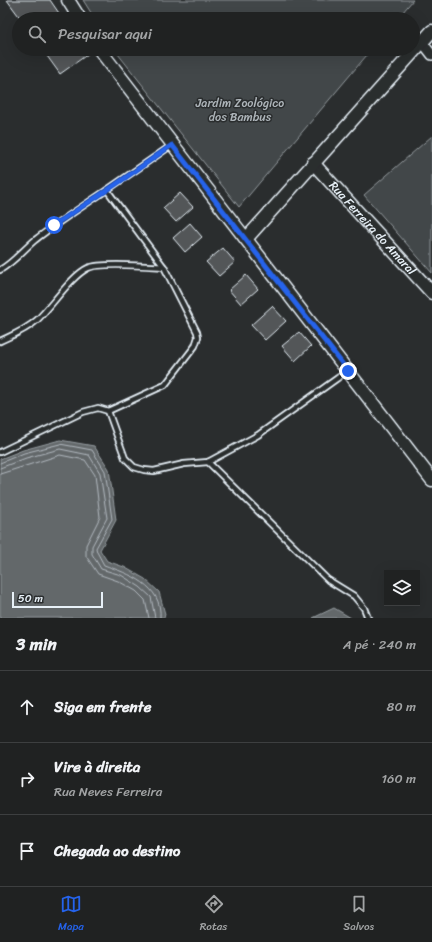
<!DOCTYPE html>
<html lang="pt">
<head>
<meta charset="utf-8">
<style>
  body { margin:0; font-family:Sriracha,sans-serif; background:#2d2f2f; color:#f1f3f6 }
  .controls { position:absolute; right:12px; bottom:12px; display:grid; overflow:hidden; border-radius:0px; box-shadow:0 4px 16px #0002 }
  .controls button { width:36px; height:36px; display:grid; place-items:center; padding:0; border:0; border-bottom:1px solid #3d3f40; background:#202222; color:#f1f3f6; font:20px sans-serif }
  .scale { position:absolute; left:12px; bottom:10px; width:91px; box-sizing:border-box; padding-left:4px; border:2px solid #e8f1f8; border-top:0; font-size:11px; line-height:14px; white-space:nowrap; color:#e8f1f8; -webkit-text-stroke:3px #2a2d2e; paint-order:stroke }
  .stop { position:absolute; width:12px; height:12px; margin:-9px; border:3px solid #2563eb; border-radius:50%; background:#fff }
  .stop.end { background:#2563eb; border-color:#fff; box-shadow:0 1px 4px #0008 }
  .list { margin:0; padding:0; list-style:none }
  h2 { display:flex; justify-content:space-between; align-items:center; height:52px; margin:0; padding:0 16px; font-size:17px }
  h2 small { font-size:13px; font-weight:400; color:#a2a4a5 }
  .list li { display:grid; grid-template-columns:26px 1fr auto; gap:12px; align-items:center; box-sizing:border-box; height:72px; padding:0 16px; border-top:1px solid #3d3f40 }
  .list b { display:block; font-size:15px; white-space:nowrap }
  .list p { margin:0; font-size:13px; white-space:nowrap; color:#a2a4a5 }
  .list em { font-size:13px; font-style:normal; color:#a2a4a5 }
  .icon { flex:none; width:22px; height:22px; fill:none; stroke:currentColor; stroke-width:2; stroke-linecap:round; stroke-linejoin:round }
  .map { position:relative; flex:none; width:432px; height:618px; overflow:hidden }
  .search { position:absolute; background:#202222; box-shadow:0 4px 16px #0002; left:12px; right:12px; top:12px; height:44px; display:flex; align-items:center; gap:10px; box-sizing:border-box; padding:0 14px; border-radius:22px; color:#a2a4a5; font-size:15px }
  .sheet { height:268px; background:#202222 }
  nav { display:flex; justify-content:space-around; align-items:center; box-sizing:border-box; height:56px; border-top:1px solid #3d3f40; background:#202222; font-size:11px; color:#a2a4a5 }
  nav a { display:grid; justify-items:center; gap:2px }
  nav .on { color:#2563eb }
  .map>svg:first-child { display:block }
</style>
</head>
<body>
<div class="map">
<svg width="432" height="618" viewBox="0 0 432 618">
  <rect width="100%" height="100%" fill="#2a2d2e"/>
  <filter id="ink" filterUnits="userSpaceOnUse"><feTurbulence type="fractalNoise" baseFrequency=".025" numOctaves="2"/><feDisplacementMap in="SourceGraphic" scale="8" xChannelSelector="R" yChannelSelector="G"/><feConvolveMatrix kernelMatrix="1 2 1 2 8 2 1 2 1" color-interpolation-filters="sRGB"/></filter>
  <g filter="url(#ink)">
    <!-- green -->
    <g fill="#424648" stroke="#959ca0">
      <path d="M 83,0 L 413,0 L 397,19 L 95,19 Z"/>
      <path d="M 114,49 L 372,49 L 239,207 Z"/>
      <path d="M 432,136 L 432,273 L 364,195 Z"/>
    </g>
    <!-- water -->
    <g fill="#63686b" stroke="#989fa3">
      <path d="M 60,440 L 94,446 L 109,469 L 116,520 L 100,550 L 107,561 L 124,567 L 145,579 L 159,592 L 165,614 L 164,618 L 0,618 L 0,459 L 23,450 Z"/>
      <path d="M 334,608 L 351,618 L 313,618 L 315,617 Z"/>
    </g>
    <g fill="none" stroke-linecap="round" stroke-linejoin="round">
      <!-- shore -->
      <g stroke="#b3bac0" stroke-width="1">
        <path d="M 0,463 L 24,453 L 60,444 L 92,450 L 105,471 L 112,519 L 96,548 L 97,552 L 104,565 C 129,574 163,585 160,618"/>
        <path d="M 0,468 L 26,458 L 60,449 L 89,455 L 100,473 L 107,518 L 92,546 L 92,554 L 101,569 L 121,575 L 140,587 L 151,597 L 155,618"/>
        <path d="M 0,474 L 60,455 L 85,460 L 95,475 L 100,517 L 86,545 L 86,556 L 98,574 L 118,581 L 136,591 L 145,600 L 149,618"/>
      </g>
    </g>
    <!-- building -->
    <g fill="#535759" stroke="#e8f1f8">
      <path d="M 7,0 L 50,0 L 63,19 L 21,19 Z"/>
      <path d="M 42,49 L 85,49 L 88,54 L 60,74 Z"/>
      <path d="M 180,193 L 193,207 L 176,222 L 163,208 Z"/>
      <path d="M 190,223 L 202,237 L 185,252 L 173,238 Z"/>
      <path d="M 223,248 L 235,262 L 219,276 L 206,262 Z"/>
      <path d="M 246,275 L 258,289 L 241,304 L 229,290 Z"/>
      <path d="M 272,306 L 286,321 L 265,340 L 251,325 Z"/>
      <path d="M 299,332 L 311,346 L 295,361 L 282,346 Z"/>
    </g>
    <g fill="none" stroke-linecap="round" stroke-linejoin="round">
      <!-- service casing -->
      <g stroke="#e8f1f8" stroke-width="8">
        <g id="service">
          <path d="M 164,267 L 107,190 L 172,145"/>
          <path d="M 0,270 C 14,262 23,250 35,240 C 58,222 83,206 107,190"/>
          <path d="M 0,341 C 13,335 26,330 37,320 C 51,307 72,275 88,268 C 101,262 148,266 164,267 L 197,332 L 198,337 L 195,346 L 165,385 L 108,411 L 98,408 L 83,412 L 0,452"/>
          <path d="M 108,411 L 125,458 L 134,467 L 144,470 L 154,471 L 184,464 L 208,462 L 258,435 L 346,372"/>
          <path d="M 208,462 L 328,580 L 354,596 L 364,608 L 368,618"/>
        </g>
      </g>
      <!-- minor casing -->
      <g stroke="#e8f1f8" stroke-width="12">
        <path id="minor" d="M 422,42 L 432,55"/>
      </g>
      <!-- tertiary casing -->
      <g stroke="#e8f1f8" stroke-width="15">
        <g id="tertiary">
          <path d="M 68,0 L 80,19"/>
          <path d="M 99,49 L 432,480"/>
          <path id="s1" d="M 313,163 L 432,293"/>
          <path d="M 246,239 L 432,31"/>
        </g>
      </g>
      <!-- service -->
      <use href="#service" stroke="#2a2d2e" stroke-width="4.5"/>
      <!-- minor -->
      <use href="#minor" stroke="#2a2d2e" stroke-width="9"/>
      <!-- tertiary -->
      <use href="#tertiary" stroke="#2a2d2e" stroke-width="12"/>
    </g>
  </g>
  <g fill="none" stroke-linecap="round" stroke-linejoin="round" filter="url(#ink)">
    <!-- route -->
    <path stroke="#2563eb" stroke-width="5" d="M 54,225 L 115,185 L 172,145 L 348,371"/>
  </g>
  <g text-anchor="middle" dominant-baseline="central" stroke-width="3" stroke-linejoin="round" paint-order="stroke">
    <!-- park labels -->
    <g font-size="12" fill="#aeb5ba" stroke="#2a2d2e">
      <text x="240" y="103">Jardim Zoológico<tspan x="240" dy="14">dos Bambus</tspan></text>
    </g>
    <!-- street labels -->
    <g font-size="12" fill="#e8f1f8" stroke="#2a2d2e">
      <text stroke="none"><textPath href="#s1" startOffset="88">Rua Ferreira do Amaral</textPath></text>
    </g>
  </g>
</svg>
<div class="controls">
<button><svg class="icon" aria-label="layers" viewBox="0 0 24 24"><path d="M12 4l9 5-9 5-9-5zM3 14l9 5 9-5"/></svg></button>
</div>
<div class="scale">50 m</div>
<div class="stop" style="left:54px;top:225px"></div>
<div class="stop end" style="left:348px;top:371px"></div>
<div class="search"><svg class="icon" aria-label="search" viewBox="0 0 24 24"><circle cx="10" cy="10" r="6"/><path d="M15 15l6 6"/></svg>Pesquisar aqui</div>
</div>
<section class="sheet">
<h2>3 min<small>A pé · 240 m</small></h2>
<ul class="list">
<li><svg class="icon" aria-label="ahead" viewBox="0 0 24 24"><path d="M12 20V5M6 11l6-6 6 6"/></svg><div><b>Siga em frente</b></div><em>80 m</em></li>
<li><svg class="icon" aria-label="right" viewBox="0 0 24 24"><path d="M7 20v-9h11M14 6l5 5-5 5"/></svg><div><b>Vire à direita</b><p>Rua Neves Ferreira</p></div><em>160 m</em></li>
<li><svg class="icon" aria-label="arrive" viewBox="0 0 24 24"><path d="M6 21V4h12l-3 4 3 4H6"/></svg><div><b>Chegada ao destino</b></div></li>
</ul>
</section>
<nav>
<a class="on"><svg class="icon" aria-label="map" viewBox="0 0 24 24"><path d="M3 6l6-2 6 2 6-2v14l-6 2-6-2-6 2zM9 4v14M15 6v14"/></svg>Mapa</a>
<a><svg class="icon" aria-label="directions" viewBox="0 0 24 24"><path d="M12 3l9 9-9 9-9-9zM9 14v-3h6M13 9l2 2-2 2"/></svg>Rotas</a>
<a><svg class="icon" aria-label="saved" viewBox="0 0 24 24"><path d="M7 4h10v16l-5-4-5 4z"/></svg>Salvos</a>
</nav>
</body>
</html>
